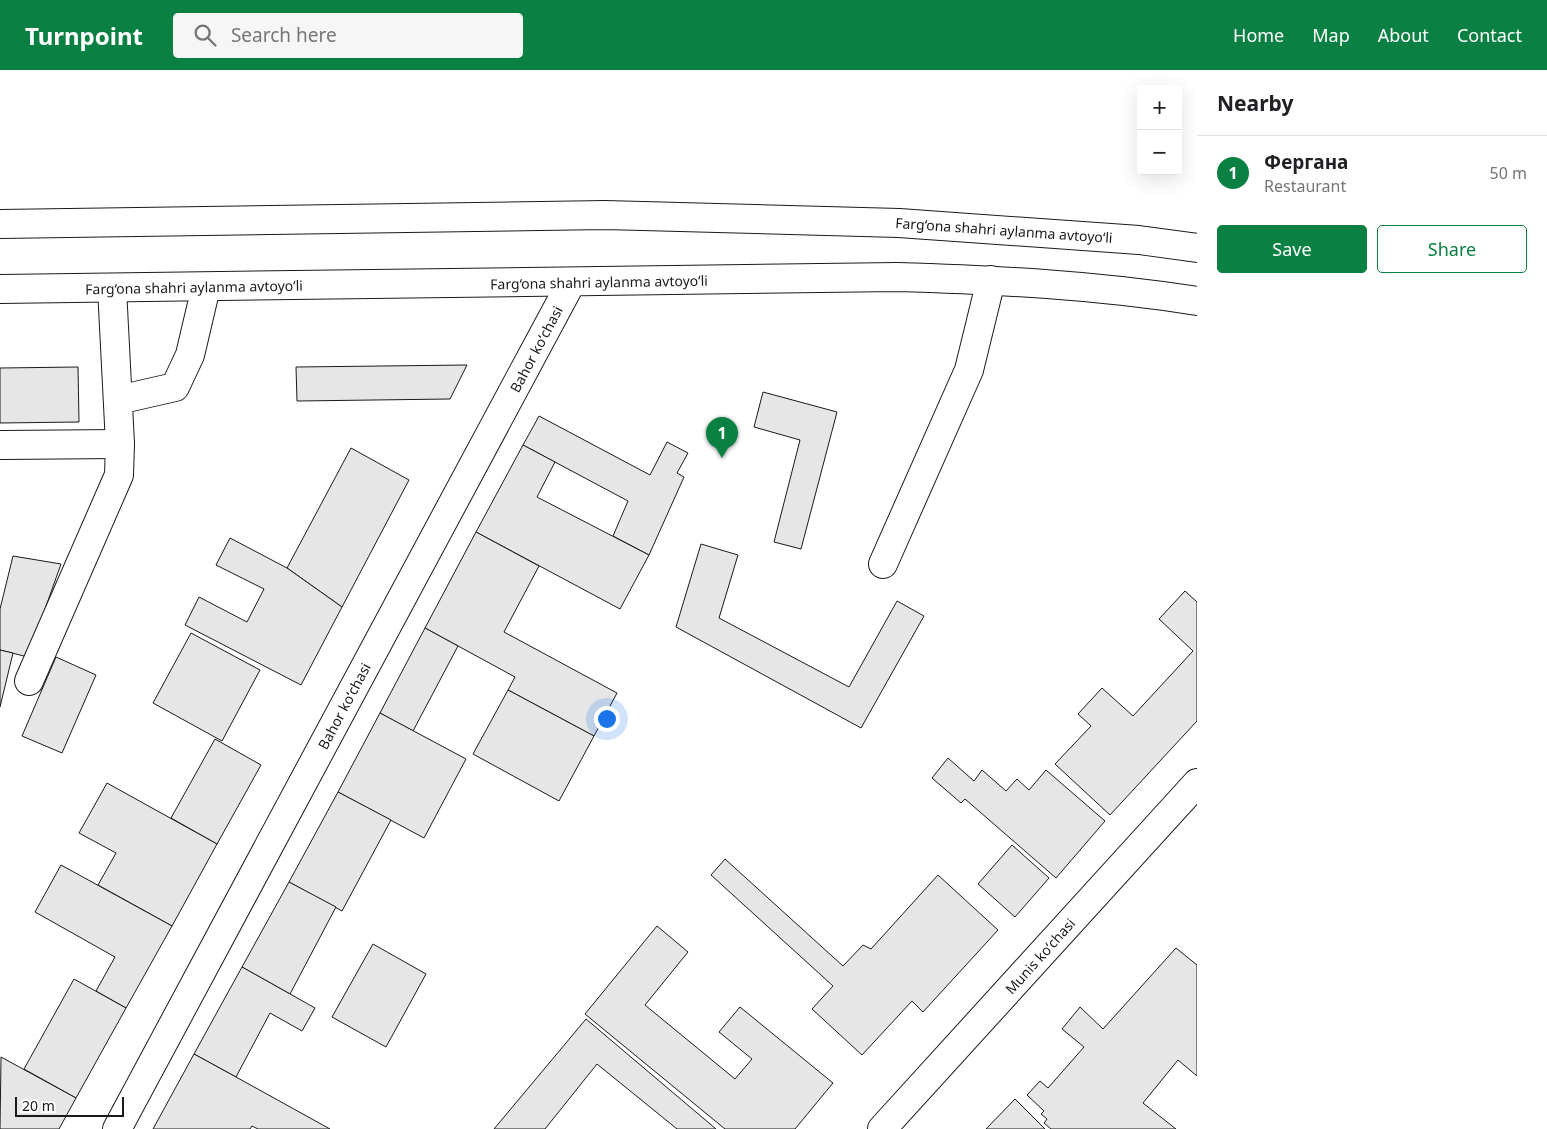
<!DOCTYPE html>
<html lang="en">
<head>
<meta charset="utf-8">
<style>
  body { margin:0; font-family:"Noto Sans",sans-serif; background:#f6f6f6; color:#202124 }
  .controls { position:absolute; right:15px; top:15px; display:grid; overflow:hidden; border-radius:5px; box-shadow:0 5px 20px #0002 }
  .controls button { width:45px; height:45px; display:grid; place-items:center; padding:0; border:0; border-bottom:1px solid #e0e0e0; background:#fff; color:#202124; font:25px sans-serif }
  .scale { position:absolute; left:15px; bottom:12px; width:109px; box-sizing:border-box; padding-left:5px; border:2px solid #1a1a1a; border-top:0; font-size:14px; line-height:18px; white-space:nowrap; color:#1a1a1a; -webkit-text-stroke:4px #fff; paint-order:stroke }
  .you { position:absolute; left:606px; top:648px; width:18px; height:18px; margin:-12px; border:4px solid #fff; border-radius:50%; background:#1a73e8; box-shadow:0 0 0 8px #1a73e833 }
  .badge { display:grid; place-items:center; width:32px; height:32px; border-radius:50%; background:#0b8043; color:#fff; font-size:16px; font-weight:700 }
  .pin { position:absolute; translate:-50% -41px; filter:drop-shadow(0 1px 2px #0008) }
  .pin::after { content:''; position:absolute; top:26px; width:18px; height:15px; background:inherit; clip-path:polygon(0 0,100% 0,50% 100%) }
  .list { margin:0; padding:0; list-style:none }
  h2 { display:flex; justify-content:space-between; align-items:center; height:65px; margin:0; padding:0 20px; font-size:21px }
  h2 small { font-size:16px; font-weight:400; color:#757577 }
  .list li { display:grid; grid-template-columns:32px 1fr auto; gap:15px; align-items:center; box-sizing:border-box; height:75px; padding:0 20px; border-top:1px solid #e0e0e0 }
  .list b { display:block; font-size:19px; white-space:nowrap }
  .list p { margin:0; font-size:16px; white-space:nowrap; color:#757577 }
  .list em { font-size:16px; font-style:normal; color:#757577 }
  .actions { display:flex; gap:10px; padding:15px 20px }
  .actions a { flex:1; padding:11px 0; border:1px solid #0b8043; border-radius:5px; text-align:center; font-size:18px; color:#0b8043 }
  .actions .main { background:#0b8043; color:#fff }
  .icon { flex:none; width:28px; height:28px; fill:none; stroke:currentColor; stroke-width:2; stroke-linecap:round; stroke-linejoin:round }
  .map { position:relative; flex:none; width:1197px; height:1059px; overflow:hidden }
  header { display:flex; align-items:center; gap:30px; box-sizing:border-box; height:70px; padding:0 25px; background:#0b8043; color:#fff }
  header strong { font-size:24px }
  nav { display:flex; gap:28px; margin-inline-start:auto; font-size:18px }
  .search { width:350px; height:45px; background:#f6f6f6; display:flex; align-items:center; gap:12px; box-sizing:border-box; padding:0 18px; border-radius:5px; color:#757577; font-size:19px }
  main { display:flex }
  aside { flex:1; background:#fff }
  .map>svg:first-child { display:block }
</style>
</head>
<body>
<header>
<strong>Turnpoint</strong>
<div class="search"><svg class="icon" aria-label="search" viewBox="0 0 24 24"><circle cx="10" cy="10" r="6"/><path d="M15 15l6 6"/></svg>Search here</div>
<nav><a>Home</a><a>Map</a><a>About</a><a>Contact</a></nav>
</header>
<main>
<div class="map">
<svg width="1197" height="1059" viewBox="0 0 1197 1059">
  <rect width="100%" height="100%" fill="#fff"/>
  <!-- building -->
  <g fill="#e6e6e6" stroke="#1a1a1a">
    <path d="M 467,295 L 450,329 L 297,331 L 296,297 Z"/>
    <path d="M 78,297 L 79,352 L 0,353 L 0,298 Z"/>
    <path d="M 763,322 L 837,342 L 801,479 L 774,472 L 800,370 L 754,357 Z"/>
    <path d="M 539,346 L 650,405 L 667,372 L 688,383 L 677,403 L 684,407 L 649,485 L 613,466 L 628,431 L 523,375 Z"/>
    <path d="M 523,375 L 555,392 L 537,427 L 649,485 L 620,539 L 476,462 Z"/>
    <path d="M 351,378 L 409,410 L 342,537 L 287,498 Z"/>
    <path d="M 476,462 L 539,496 L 504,562 L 617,623 L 594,666 L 508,620 L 515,607 L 425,558 Z"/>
    <path d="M 230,468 L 287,498 L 342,537 L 301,615 L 185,555 L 199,527 L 247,552 L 264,519 L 216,495 Z"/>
    <path d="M 701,474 L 738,485 L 719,548 L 849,617 L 897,531 L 924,546 L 861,658 L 676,557 Z"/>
    <path d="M 13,486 L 61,494 L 28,587 L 0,580 L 0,539 Z"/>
    <path d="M 1185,521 L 1197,532 L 1197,651 L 1110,745 L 1055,694 L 1091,656 L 1078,644 L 1102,618 L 1133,646 L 1193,581 L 1159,549 Z"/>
    <path d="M 425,558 L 458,576 L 413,661 L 380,643 Z"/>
    <path d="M 191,563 L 260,600 L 222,671 L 153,633 Z"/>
    <path d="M 0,580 L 13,583 L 0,637 Z"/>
    <path d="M 56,587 L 96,605 L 62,683 L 22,666 Z"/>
    <path d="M 508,620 L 594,666 L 559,731 L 473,684 Z"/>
    <path d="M 380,643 L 466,689 L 424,768 L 338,722 Z"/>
    <path d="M 215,669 L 261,695 L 217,774 L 171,748 Z"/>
    <path d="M 948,688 L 974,711 L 982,700 L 1006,721 L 1017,709 L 1029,720 L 1046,700 L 1105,751 L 1056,808 L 965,729 L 961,733 L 932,708 Z"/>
    <path d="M 107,713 L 217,774 L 172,856 L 98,815 L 116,783 L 79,763 Z"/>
    <path d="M 338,722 L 391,750 L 342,841 L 289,812 Z"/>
    <path d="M 1012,775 L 1049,808 L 1015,847 L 978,814 Z"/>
    <path d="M 725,789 L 843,896 L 863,875 L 871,879 L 938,805 L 998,860 L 923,942 L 912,931 L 862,985 L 812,939 L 833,916 L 711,805 Z"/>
    <path d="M 61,795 L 172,856 L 126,938 L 96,921 L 115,887 L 35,842 Z"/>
    <path d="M 289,812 L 336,837 L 290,924 L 242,897 Z"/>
    <path d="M 657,856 L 688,882 L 645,935 L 735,1009 L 752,989 L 719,962 L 740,937 L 833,1013 L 795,1059 L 725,1059 L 585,944 Z"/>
    <path d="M 373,874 L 426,904 L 386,977 L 332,947 Z"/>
    <path d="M 1176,878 L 1197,895 L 1197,1006 L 1178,990 L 1143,1033 L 1176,1059 L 1051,1059 L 1044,1053 L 1047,1049 L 1041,1044 L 1044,1041 L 1027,1025 L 1040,1011 L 1048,1018 L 1084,977 L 1062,959 L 1080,937 L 1103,959 Z"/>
    <path d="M 242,897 L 315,938 L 302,961 L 270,943 L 236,1007 L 194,984 Z"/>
    <path d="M 74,909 L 126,938 L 76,1028 L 24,999 Z"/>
    <path d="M 586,949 L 716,1059 L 677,1059 L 597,994 L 545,1059 L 494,1059 Z"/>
    <path d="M 194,984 L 236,1007 L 330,1059 L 258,1059 L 252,1056 L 250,1059 L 153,1059 Z"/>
    <path d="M 1,987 L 76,1028 L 59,1059 L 0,1059 Z"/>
    <path d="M 1015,1029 L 1045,1059 L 986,1059 Z"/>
  </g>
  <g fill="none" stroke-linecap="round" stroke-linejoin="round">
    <!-- minor casing -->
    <g stroke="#1a1a1a" stroke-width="30">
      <g id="minor">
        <path d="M 118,330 L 175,317 L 190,285 L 206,217"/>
        <path d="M 0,375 L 120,374"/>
        <path d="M 883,494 L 969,300 L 991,210"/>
        <path d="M 29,611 L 119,405 L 120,374 L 112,218"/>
        <path d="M 117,1059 L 571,213"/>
        <path d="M 882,1059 L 1197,713"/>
      </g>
    </g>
    <!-- highway casing -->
    <g stroke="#1a1a1a" stroke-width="30">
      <g id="highway">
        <path d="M 0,154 L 605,145 L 899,153 L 1139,170 L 1197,178"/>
        <path d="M 0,219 L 897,207 C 998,210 1097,215 1197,231"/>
      </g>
    </g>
    <!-- minor -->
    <use href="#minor" stroke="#fff" stroke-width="28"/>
    <!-- highway -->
    <use href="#highway" stroke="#fff" stroke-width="28"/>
  </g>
  <g text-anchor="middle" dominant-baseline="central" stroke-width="4" stroke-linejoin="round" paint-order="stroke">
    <!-- street labels -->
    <g font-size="14" fill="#1a1a1a" stroke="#fff">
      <text transform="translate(1004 160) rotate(4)">Farg‘ona shahri aylanma avtoyo‘li</text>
      <text transform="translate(599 212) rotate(-1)">Farg‘ona shahri aylanma avtoyo‘li</text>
      <text transform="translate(194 217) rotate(-1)">Farg‘ona shahri aylanma avtoyo‘li</text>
      <text transform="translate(536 279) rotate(-62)">Bahor koʻchasi</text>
      <text transform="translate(344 636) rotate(-62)">Bahor koʻchasi</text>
      <text transform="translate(1040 886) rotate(-48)">Munis koʻchasi</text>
    </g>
  </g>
</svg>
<div class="controls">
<button>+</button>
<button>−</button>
</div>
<div class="scale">20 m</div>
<div class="you"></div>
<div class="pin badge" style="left:722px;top:388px">1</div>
</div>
<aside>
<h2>Nearby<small></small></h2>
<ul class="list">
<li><span class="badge">1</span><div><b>Фергана</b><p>Restaurant</p></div><em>50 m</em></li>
</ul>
<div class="actions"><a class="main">Save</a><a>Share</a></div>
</aside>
</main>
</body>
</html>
